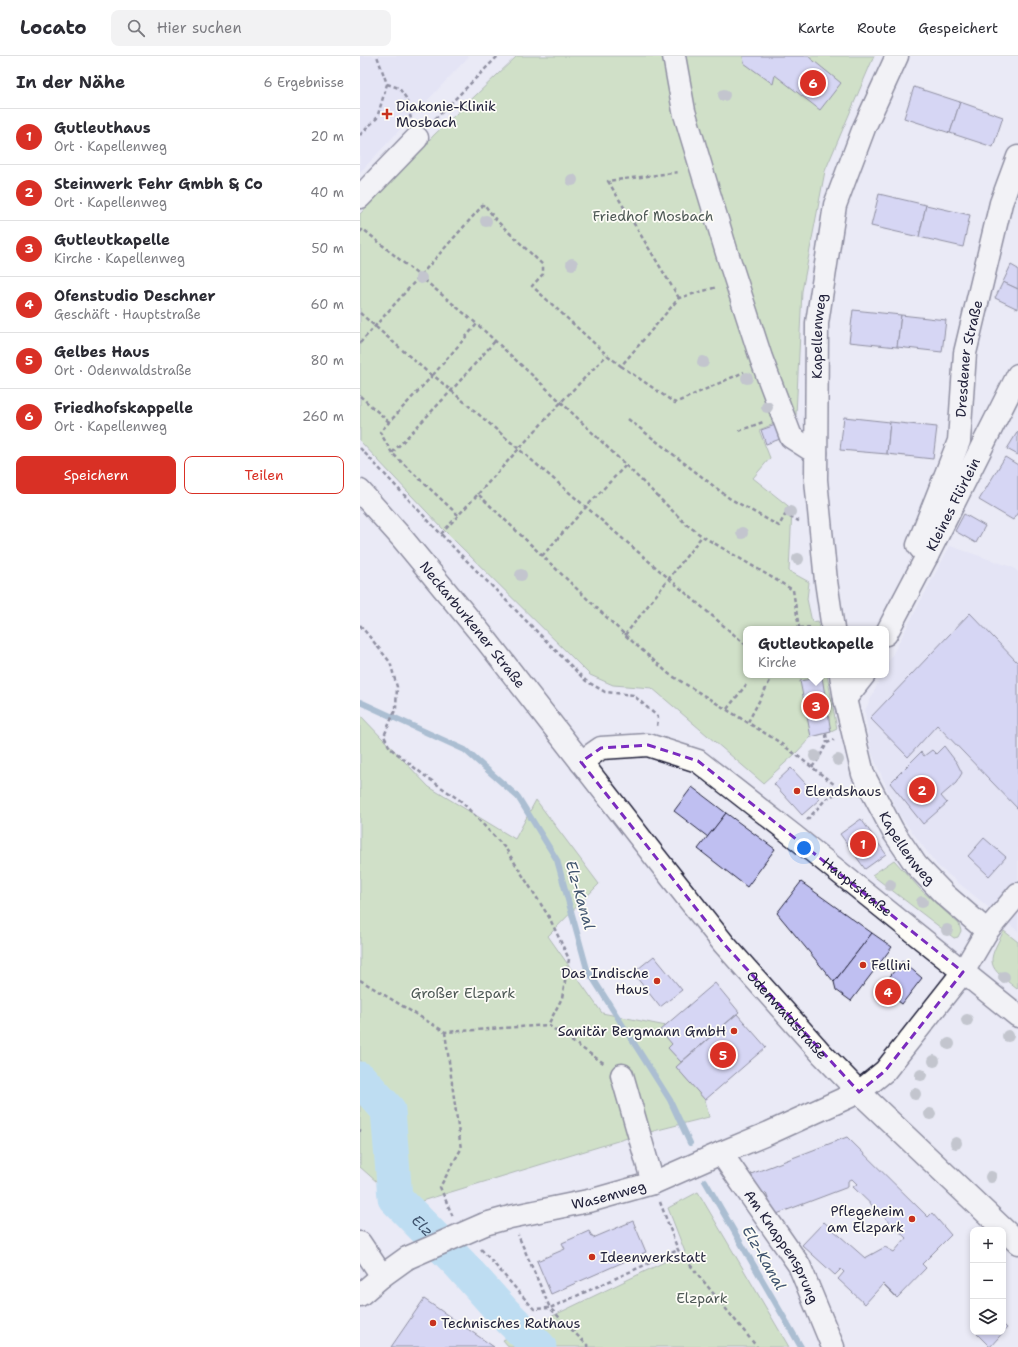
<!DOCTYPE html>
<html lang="de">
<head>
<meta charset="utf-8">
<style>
  body { margin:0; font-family:"Shantell Sans",sans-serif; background:#f2f2f3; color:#2b2b33 }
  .controls { position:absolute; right:12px; bottom:12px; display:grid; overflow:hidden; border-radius:8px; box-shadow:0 2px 6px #0003 }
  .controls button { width:36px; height:36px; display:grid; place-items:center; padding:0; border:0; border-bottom:1px solid #e1e1e2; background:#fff; color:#2b2b33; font:20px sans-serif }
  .you { position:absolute; left:444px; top:792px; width:14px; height:14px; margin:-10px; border:3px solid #fff; border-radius:50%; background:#1a73e8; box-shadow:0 0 0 6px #1a73e833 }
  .badge { display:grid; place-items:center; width:26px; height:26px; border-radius:50%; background:#d93025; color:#fff; font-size:13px; font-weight:700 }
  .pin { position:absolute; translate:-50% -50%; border:2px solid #fff; box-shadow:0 1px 4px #0006 }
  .popup { position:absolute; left:383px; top:570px; width:146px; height:52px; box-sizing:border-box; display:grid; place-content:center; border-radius:8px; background:#fff; filter:drop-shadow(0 1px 3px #0005); font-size:13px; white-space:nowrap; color:#7c7c81 }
  .popup b { font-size:15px; color:#2b2b33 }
  .popup::after { content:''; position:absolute; left:50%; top:100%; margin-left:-8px; border:8px solid transparent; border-top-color:#fff }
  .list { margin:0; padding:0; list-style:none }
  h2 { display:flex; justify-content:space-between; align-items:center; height:52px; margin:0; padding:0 16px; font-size:17px }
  h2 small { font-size:13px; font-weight:400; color:#7c7c81 }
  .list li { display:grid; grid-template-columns:26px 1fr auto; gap:12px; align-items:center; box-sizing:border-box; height:56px; padding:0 16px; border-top:1px solid #e1e1e2 }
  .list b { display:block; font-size:15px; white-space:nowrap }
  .list p { margin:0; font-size:13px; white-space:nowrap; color:#7c7c81 }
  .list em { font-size:13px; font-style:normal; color:#7c7c81 }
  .actions { display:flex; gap:8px; padding:12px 16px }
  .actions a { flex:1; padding:9px 0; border:1px solid #d93025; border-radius:8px; text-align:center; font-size:14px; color:#d93025 }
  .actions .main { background:#d93025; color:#fff }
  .icon { flex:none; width:22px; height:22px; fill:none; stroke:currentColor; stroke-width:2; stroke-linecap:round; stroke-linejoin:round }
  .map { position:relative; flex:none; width:658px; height:1291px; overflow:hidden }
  header { display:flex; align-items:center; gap:24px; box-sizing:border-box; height:56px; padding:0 20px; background:#fff; border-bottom:1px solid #e1e1e2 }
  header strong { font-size:19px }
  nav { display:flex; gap:22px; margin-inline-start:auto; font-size:14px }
  .search { width:280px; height:36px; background:#f2f2f3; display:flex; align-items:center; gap:10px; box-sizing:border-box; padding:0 14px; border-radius:8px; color:#7c7c81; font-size:15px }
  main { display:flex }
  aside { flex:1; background:#fff }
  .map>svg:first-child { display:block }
</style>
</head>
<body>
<header>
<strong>Locato</strong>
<div class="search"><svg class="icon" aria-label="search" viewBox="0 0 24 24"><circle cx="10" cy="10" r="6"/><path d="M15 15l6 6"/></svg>Hier suchen</div>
<nav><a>Karte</a><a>Route</a><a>Gespeichert</a></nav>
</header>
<main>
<aside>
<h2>In der Nähe<small>6 Ergebnisse</small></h2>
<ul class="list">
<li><span class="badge">1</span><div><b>Gutleuthaus</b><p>Ort · Kapellenweg</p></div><em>20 m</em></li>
<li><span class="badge">2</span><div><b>Steinwerk Fehr Gmbh &amp; Co</b><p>Ort · Kapellenweg</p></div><em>40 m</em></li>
<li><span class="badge">3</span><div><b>Gutleutkapelle</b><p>Kirche · Kapellenweg</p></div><em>50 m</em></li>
<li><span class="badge">4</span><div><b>Ofenstudio Deschner</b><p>Geschäft · Hauptstraße</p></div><em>60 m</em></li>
<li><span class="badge">5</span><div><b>Gelbes Haus</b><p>Ort · Odenwaldstraße</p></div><em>80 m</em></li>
<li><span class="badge">6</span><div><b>Friedhofskappelle</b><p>Ort · Kapellenweg</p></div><em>260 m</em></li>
</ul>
<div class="actions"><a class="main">Speichern</a><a>Teilen</a></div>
</aside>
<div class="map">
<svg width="658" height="1291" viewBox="0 0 658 1291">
  <rect width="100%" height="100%" fill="#eaeaf5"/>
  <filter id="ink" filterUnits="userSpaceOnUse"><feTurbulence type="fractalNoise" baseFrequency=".025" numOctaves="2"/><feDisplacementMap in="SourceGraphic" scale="8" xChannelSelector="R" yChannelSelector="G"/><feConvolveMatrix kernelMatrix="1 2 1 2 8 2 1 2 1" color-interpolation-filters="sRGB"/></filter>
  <g filter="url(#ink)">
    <!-- built -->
    <g fill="#ddddf4">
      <path d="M 0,0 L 109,0 L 0,116 Z"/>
      <path d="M 590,490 L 654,512 L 658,516 L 658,875 L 578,810 L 538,757 L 511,695 L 505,655 L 522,619 L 526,619 L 526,611 Z"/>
    </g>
    <!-- green -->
    <g fill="#b1d691" stroke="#6a7c66">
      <path d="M 157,0 L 514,0 L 465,115 L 442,235 L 436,359 L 399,374 L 410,402 L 393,422 L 432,453 L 429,515 L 449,526 L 447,543 L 452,566 L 458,565 L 459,573 L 386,573 L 386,619 L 467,619 L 477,673 L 471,676 L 451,681 L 435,698 L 403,727 L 292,632 L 253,629 L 230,619 L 83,473 L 0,385 L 0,158 L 74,79 Z"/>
      <path d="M 0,659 L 69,731 L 155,783 L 176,744 L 239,828 L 188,880 L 242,957 L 306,970 L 312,988 L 308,992 L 321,1006 L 316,1011 L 345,1044 L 349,1061 L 274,1080 L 55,1147 L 35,1142 L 0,1111 Z"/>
      <path d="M 534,804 L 561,834 L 599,868 L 601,875 L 598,881 L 594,882 L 512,819 Z"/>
      <path d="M 644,875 L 658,886 L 658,932 L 657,933 C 628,910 625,909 644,875 Z"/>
      <path d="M 338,1136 L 429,1291 L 149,1291 L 143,1284 L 325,1196 L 308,1152 Z"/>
    </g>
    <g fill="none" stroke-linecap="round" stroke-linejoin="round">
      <!-- stream -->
      <g stroke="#618aa6" stroke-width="6">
        <path d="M 0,646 L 105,694 L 158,741 L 197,804 L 227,913 L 310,1044 L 330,1087"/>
        <path d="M 345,1125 L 441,1291"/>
      </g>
      <!-- river -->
      <path stroke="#8bcfed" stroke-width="35" id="s1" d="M 0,1023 L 28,1054 L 35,1142 L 100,1208 L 143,1256 L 179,1291"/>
    </g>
    <!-- building -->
    <g fill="#bfbff1" stroke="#22223b">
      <path d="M 383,0 L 449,0 L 449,1 L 481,27 L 460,54 L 415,19 L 413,28 L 384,7 Z"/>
      <path d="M 554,31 L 600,46 L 590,77 L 544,62 Z"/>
      <path d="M 600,46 L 643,61 L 633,91 L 590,77 Z"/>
      <path d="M 519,138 L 566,149 L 559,181 L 511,170 Z"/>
      <path d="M 566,149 L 610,159 L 603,191 L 559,181 Z"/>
      <path d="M 651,209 L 658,213 L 658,233 L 643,226 Z"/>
      <path d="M 643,226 L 658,233 L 658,253 L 635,242 Z"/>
      <path d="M 493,254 L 541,259 L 537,291 L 489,286 Z"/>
      <path d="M 541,259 L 586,264 L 582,296 L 537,291 Z"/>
      <path d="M 484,361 L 530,366 L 527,398 L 480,394 Z"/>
      <path d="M 530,366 L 577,371 L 573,403 L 527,398 Z"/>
      <path d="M 421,367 L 426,381 L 406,388 L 401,374 Z"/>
      <path d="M 658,375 L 658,399 L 647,393 Z"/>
      <path d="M 645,401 L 658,409 L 658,456 L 653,464 L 619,444 Z"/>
      <path d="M 604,458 L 625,470 L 616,487 L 595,475 Z"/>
      <path d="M 610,557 L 658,607 L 658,753 L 577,669 L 548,701 L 510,662 Z"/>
      <path d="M 462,621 L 471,676 L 451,681 L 440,625 Z"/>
      <path d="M 584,690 L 597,707 L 602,717 L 596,727 L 581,740 L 587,747 L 563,768 L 530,727 L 561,696 L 564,700 L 572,694 L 576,698 Z"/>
      <path d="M 431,712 L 460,743 L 442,759 L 414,728 Z"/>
      <path d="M 332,731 L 366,757 L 348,781 L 314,755 Z"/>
      <path d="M 366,757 L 415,793 L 387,831 L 338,793 Z"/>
      <path d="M 501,763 L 526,798 L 505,813 L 480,778 Z"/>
      <path d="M 624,782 L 646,801 L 629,820 L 608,800 Z"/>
      <path d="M 441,826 L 512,877 L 474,926 L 417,857 Z"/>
      <path d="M 512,877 L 532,891 L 491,945 L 476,934 L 474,926 Z"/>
      <path d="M 294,900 L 322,934 L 300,951 L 273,917 Z"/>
      <path d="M 542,905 L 562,922 L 542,948 L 534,942 L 530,947 L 517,937 Z"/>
      <path d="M 355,927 L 379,956 L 321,1006 L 308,992 L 312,988 L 300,974 Z"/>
      <path d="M 377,958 L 406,991 L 345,1044 L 316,1011 Z"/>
      <path d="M 487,1081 L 568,1161 L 572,1157 L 591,1179 L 562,1208 L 566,1212 L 537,1242 L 523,1228 L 505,1248 L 478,1223 L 484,1216 L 481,1213 L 475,1219 L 442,1189 L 464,1166 L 505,1202 L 525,1191 L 534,1196 L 546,1182 L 493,1131 L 497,1128 L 492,1123 L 488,1125 L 488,1131 L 414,1159 L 406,1137 L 400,1140 L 391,1118 Z"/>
      <path d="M 273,1165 L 286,1196 L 191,1238 L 177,1205 L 205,1193 L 202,1187 L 229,1175 L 233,1182 Z"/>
      <path d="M 64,1243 L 134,1291 L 31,1291 Z"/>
      <path d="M 643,1268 L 647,1272 L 630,1291 L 617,1278 L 619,1276 L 643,1276 Z"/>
    </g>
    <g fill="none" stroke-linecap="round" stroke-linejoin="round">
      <!-- minor casing -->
      <g stroke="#22223b" stroke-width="25">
        <g id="minor">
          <path d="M 314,0 L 324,55 L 367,197 L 401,302 L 431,381 L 456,397"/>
          <path d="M 0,141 L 57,82"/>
          <path id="s2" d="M 567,500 L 558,489 L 599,385 L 605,297 L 641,147 L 658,101"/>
          <path id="s3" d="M 473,573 L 466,525 L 456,424 L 457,267 L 475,149 L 504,72 L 537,0"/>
          <path id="s4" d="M 526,578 L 567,500 L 658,319"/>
          <path id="s5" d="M 481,619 L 485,643 L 503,718 L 533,775 L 556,809 L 584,838 L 627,875"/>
          <path d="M 485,643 L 504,619"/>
          <path id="s6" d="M 221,706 L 241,692 L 288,689 L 338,705 L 434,780 L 658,960"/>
          <path d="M 262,1019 L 293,1127"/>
          <path id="s7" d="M 361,1097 L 439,1209 L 473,1291"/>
          <path id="s8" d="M 125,1168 L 150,1161 L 233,1144 L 293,1127 L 361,1097 L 409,1077 L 499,1036 L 525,1015 L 603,916 L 627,875 L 658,838"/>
          <path d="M 0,1187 L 22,1220"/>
          <path d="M 0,1239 L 22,1220 L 47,1202"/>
        </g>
      </g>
      <!-- major casing -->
      <g stroke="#22223b" stroke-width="25">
        <g id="major">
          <path id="s9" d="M 0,435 L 42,482 L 127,585 L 292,797 L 364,888 L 462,998 L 499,1036 L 658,1187"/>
        </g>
      </g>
      <!-- path -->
      <g stroke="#22223b" stroke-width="2.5" stroke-dasharray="4 3" stroke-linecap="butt">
        <path d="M 27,28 L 39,32 L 46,42 L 51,63"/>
        <path d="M 70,68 L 138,0"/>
        <path d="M 0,79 L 17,62 L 27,28 L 17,0"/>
        <path d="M 0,176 L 3,173 L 117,268"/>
        <path d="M 319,242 L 248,125 L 320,116"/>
        <path d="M 0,257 L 72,320"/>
        <path d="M 0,287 L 124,148 L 136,164 L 183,209 L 183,218 L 172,230 L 247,299 L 261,310 L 319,242 L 357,231"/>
        <path d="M 261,310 L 315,347 L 384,316"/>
        <path d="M 0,340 L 29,366"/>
        <path d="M 268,363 L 369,442 L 419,470 L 425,459 L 439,465"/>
        <path d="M 379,375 L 403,366"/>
        <path d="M 0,392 L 96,494 L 226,625 L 245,636 L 273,639 L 298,661 L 297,671"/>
        <path d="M 32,397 L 20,376 L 73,319"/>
        <path d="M 118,438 L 204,343 L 247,299"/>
        <path d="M 98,459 L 32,397 L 91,335 L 135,285"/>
        <path d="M 81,478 L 118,438 L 265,579 L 309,618 L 416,684 L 435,698 L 475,729"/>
        <path d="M 182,500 L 226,451 L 266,409"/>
        <path d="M 0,569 L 30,606 L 37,631 L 36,652 L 24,680 L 30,692 L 65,720 L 101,745 L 146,793 L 189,861 L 209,903 L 202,942 L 188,969"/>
        <path d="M 439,572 L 452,571"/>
        <path d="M 265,579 L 342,480"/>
        <path d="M 386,589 L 73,319 L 117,268 L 201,346 L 326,468 L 342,480 L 433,534 L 439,572"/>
        <path d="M 367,653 L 386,629"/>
        <path d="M 388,666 L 413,619"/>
        <path d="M 466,678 L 467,687"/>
        <path d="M 452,711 L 458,704 L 467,687 L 474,684"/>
        <path d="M 447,764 L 466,743 L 479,736"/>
        <path d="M 0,924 L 85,976 L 188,969 L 245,1008"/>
        <path d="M 85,976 L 101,1093 L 80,1131 L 93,1161"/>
        <path d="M 0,1074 L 0,1076"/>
        <path d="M 300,1146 L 318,1194 L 397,1291"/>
        <path d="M 121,1193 L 174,1253 L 190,1252 L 158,1179"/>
        <path d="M 229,1291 L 190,1252 L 318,1194"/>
      </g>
      <!-- minor -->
      <use href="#minor" stroke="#fdfcf7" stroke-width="22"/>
      <!-- major -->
      <use href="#major" stroke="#fdfcf7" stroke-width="22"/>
      <!-- minor-bridge casing -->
      <g stroke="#22223b" stroke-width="25" stroke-linecap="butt">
        <path id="minor-bridge" d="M 47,1202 L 125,1168"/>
      </g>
      <!-- minor-bridge -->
      <use href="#minor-bridge" stroke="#fdfcf7" stroke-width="22"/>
    </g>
    <!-- trees -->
    <g fill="#949a9d">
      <circle cx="364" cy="39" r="6"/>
      <circle cx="212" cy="124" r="6"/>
      <circle cx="126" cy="165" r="6"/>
      <circle cx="212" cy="208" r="6"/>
      <circle cx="61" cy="222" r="6"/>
      <circle cx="343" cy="306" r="6"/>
      <circle cx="387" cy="322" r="6"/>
      <circle cx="407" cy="351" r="6"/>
      <circle cx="430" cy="456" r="6"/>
      <circle cx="382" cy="477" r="6"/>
      <circle cx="438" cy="503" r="6"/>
      <circle cx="161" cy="519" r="6"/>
      <circle cx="455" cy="700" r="6"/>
      <circle cx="478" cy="704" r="6"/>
      <circle cx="530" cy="829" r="6"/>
      <circle cx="562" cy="846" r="6"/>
      <circle cx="587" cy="874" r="6"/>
      <circle cx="644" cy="921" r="6"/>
      <circle cx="607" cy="964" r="6"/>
      <circle cx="648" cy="980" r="6"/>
      <circle cx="589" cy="988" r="6"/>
      <circle cx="574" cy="1005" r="6"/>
      <circle cx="561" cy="1019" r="6"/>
      <circle cx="555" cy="1038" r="6"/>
      <circle cx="570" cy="1058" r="6"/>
      <circle cx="596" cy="1087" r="6"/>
      <circle cx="631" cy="1121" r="6"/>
    </g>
  </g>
  <!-- marked area -->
  <path d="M0 0H658V1291H0ZM 288,689 L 338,705 L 603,916 L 525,1015 L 499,1036 L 364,888 L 221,706 L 241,692 Z" fill="#eaeaf5" fill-opacity=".55" fill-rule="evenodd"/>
  <path fill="none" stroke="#7b2cbf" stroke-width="3" stroke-dasharray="8 5" stroke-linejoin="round" d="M 288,689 L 338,705 L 603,916 L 525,1015 L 499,1036 L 364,888 L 221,706 L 241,692 Z"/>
  <!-- markers -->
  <g fill="#c8321e" stroke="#fdfcf7" stroke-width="1.5">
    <path d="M25 52h4v4h4v4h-4v4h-4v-4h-4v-4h4z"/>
    <circle cx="437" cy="735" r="4"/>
    <circle cx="503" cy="909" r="4"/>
    <circle cx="297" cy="925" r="4"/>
    <circle cx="374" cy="975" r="4"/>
    <circle cx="552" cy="1163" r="4"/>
    <circle cx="232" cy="1201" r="4"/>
    <circle cx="73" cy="1267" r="4"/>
  </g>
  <g text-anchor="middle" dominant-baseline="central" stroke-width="3.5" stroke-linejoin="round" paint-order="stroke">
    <!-- poi labels -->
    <g font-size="14" fill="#22223b" stroke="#fdfcf7" text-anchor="start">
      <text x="36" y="50">Diakonie-Klinik<tspan x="36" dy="16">Mosbach</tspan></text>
      <text x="445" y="735">Elendshaus</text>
      <text x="511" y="909">Fellini</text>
      <text x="289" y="917" text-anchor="end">Das Indische<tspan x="289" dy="16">Haus</tspan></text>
      <text x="366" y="975" text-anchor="end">Sanitär Bergmann GmbH</text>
      <text x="544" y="1155" text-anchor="end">Pflegeheim<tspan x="544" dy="16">am Elzpark</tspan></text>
      <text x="240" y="1201">Ideenwerkstatt</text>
      <text x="81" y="1267">Technisches Rathaus</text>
    </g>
    <!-- park labels -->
    <g font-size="14" fill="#4d5855" stroke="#fdfcf7">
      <text x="293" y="160">Friedhof Mosbach</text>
      <text x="103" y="937">Großer Elzpark</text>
      <text x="342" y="1242">Elzpark</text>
    </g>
    <!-- street labels -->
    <g font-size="14" fill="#22223b" stroke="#fdfcf7">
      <text stroke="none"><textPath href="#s3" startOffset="294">Kapellenweg</textPath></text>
      <text stroke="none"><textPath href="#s2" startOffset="209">Dresdener Straße</textPath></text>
      <text stroke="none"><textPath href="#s4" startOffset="146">Kleines Flürlein</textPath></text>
      <text stroke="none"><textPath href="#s9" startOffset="175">Neckarburkener Straße</textPath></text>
      <text stroke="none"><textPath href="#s5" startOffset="188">Kapellenweg</textPath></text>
      <text stroke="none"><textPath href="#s6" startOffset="327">Hauptstraße</textPath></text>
      <text stroke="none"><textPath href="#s9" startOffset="676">Odenwaldstraße</textPath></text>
      <text stroke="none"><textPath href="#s8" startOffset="127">Wasemweg</textPath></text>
      <text stroke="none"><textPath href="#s7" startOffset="112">Am Knappensprung</textPath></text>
    </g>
    <!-- water labels -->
    <g font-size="15" font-style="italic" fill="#425670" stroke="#fdfcf7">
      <text transform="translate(220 839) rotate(74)">Elz-Kanal</text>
      <text stroke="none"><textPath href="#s1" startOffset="169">Elz</textPath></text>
      <text transform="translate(404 1202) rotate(60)">Elz-Kanal</text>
    </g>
  </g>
</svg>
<div class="controls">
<button>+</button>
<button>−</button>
<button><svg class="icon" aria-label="layers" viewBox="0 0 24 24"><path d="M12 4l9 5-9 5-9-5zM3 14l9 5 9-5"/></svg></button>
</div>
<div class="you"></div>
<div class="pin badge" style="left:503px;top:788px">1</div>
<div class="pin badge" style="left:562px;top:734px">2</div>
<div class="pin badge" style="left:456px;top:650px">3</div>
<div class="popup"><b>Gutleutkapelle</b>Kirche</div>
<div class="pin badge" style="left:528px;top:936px">4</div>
<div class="pin badge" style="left:363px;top:999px">5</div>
<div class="pin badge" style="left:453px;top:27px">6</div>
</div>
</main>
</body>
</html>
